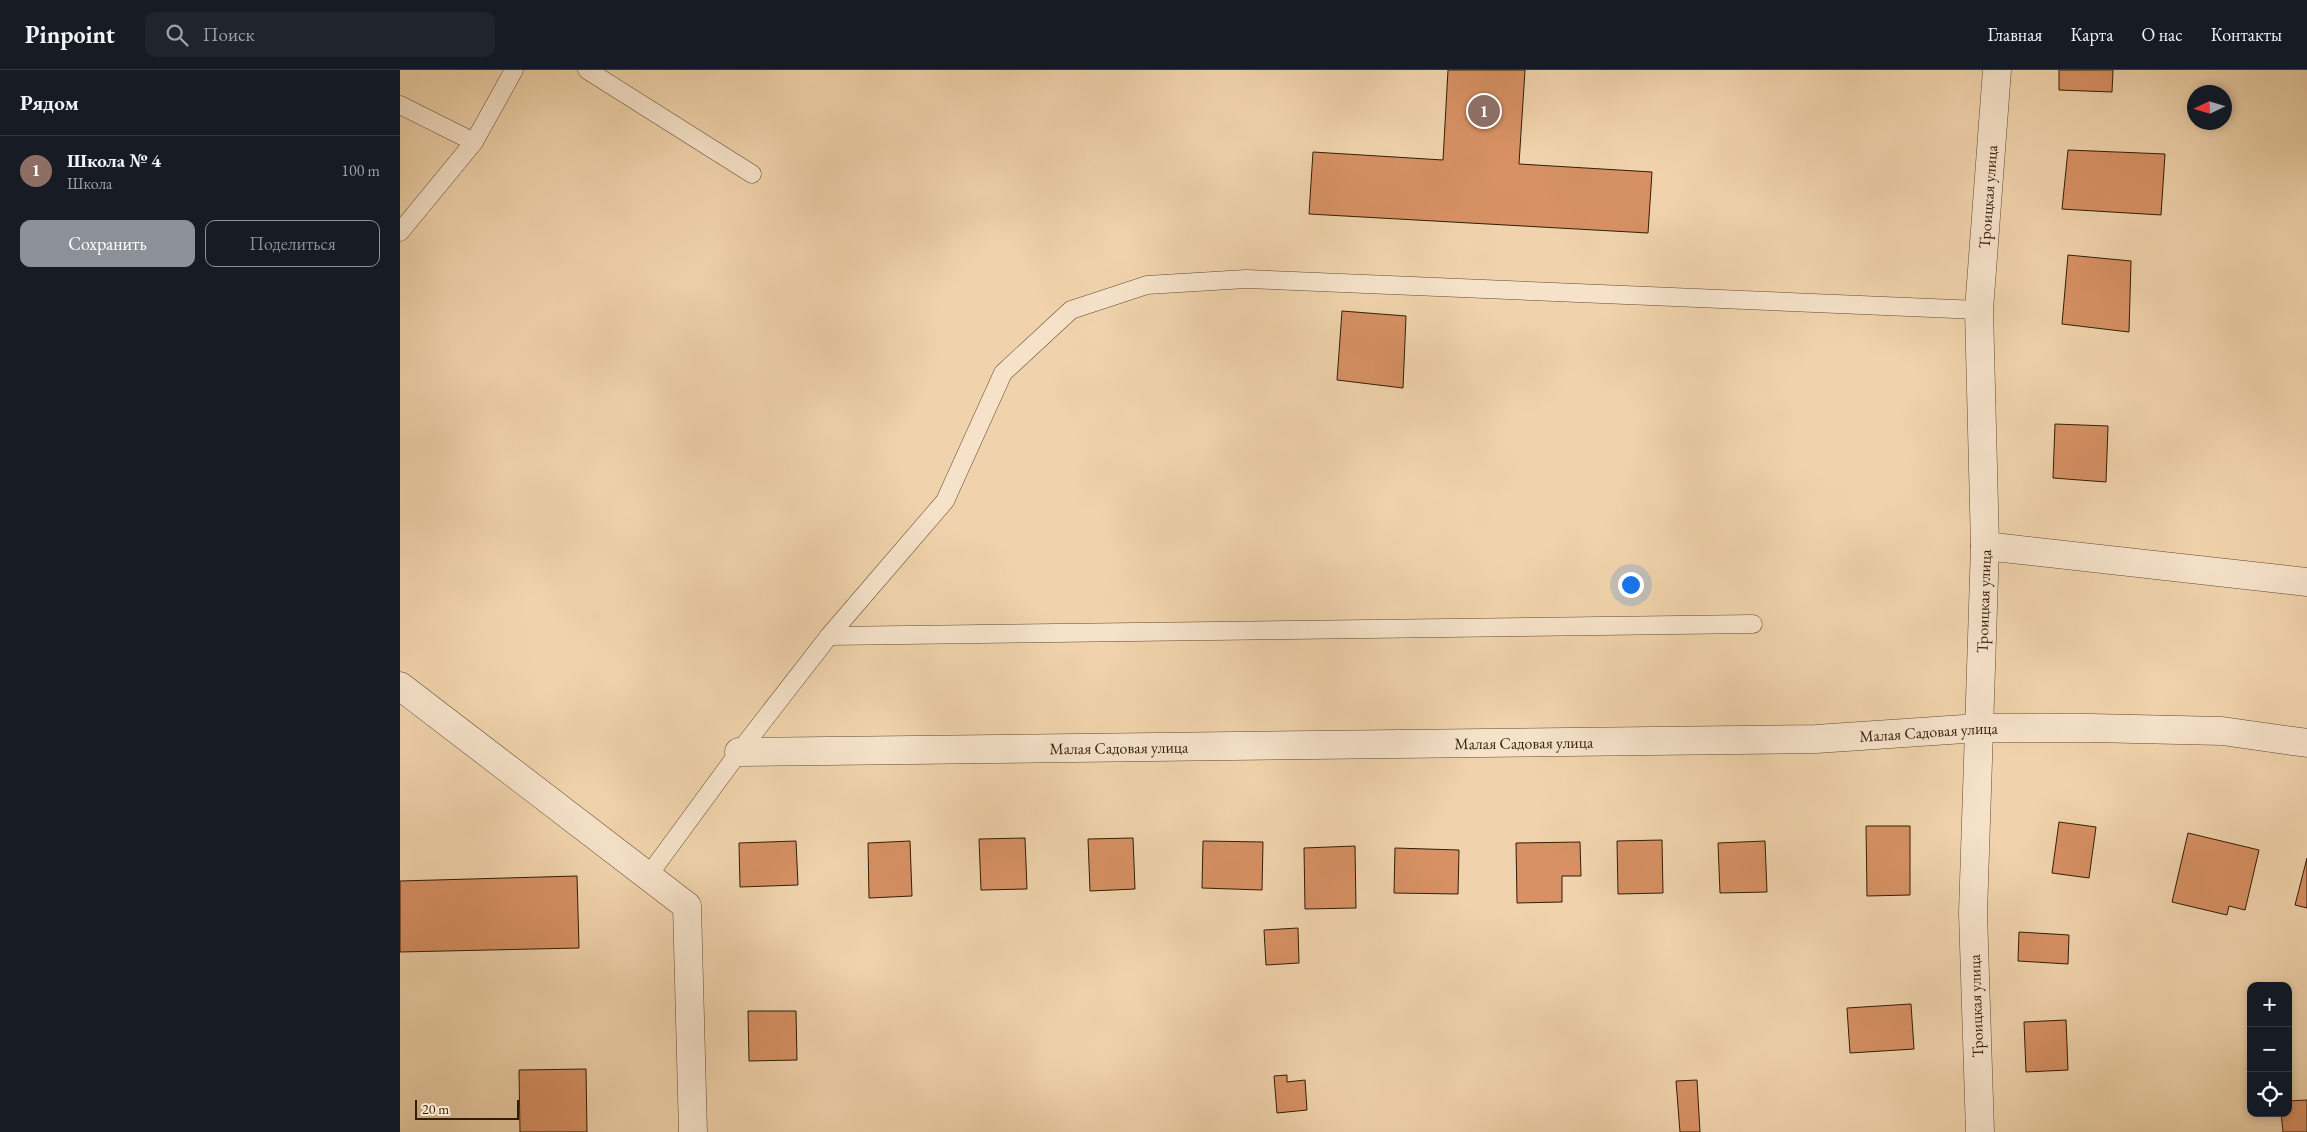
<!DOCTYPE html>
<html lang="ru">
<head>
<meta charset="utf-8">
<style>
  body { margin:0; font-family:"EB Garamond",serif; background:#20242c; color:#f1f3f6 }
  .controls { position:absolute; right:15px; bottom:15px; display:grid; overflow:hidden; border-radius:10px; box-shadow:0 2px 8px #0003 }
  .controls button { width:45px; height:45px; display:grid; place-items:center; padding:0; border:0; border-bottom:1px solid #363941; background:#171b24; color:#f1f3f6; font:25px sans-serif }
  .compass { position:absolute; left:1787px; top:15px; width:45px; height:45px; border-radius:50%; background:#171b24; box-shadow:0 2px 8px #0003; rotate:266deg }
  .scale { position:absolute; left:15px; bottom:12px; width:104px; box-sizing:border-box; padding-left:5px; border:2px solid #321d08; border-top:0; font-size:14px; line-height:18px; white-space:nowrap; color:#321d08; -webkit-text-stroke:4px #f5e2c9; paint-order:stroke }
  .you { position:absolute; left:1230px; top:514px; width:18px; height:18px; margin:-12px; border:4px solid #fff; border-radius:50%; background:#1a73e8; box-shadow:0 0 0 8px #1a73e833 }
  .badge { display:grid; place-items:center; width:32px; height:32px; border-radius:50%; background:#8c9099; color:#fff; font-size:16px; font-weight:700 }
  .pin { position:absolute; translate:-50% -50%; border:2px solid #fff; box-shadow:0 1px 5px #0006 }
  .list { margin:0; padding:0; list-style:none }
  h2 { display:flex; justify-content:space-between; align-items:center; height:65px; margin:0; padding:0 20px; font-size:21px }
  h2 small { font-size:16px; font-weight:400; color:#9ea1a6 }
  .list li { display:grid; grid-template-columns:32px 1fr auto; gap:15px; align-items:center; box-sizing:border-box; height:70px; padding:0 20px; border-top:1px solid #363941 }
  .list b { display:block; font-size:19px; white-space:nowrap }
  .list p { margin:0; font-size:16px; white-space:nowrap; color:#9ea1a6 }
  .list em { font-size:16px; font-style:normal; color:#9ea1a6 }
  .actions { display:flex; gap:10px; padding:15px 20px }
  .actions a { flex:1; padding:11px 0; border:1px solid #8c9099; border-radius:10px; text-align:center; font-size:18px; color:#8c9099 }
  .actions .main { background:#8c9099; color:#fff }
  .icon { flex:none; width:28px; height:28px; fill:none; stroke:currentColor; stroke-width:2; stroke-linecap:round; stroke-linejoin:round }
  .map { position:relative; flex:none; width:1907px; height:1062px; overflow:hidden }
  header { display:flex; align-items:center; gap:30px; box-sizing:border-box; height:70px; padding:0 25px; background:#171b24; border-bottom:1px solid #363941 }
  header strong { font-size:24px }
  nav { display:flex; gap:28px; margin-inline-start:auto; font-size:18px }
  .search { width:350px; height:45px; background:#20242c; display:flex; align-items:center; gap:12px; box-sizing:border-box; padding:0 18px; border-radius:10px; color:#9ea1a6; font-size:19px }
  main { display:flex }
  aside { flex:1; background:#171b24 }
  .map>svg:first-child { display:block }
</style>
</head>
<body>
<header>
<strong>Pinpoint</strong>
<div class="search"><svg class="icon" aria-label="search" viewBox="0 0 24 24"><circle cx="10" cy="10" r="6"/><path d="M15 15l6 6"/></svg>Поиск</div>
<nav><a>Главная</a><a>Карта</a><a>О нас</a><a>Контакты</a></nav>
</header>
<main>
<aside>
<h2>Рядом<small></small></h2>
<ul class="list">
<li><span class="badge" style="background:#8d6e63">1</span><div><b>Школа № 4</b><p>Школа</p></div><em>100 m</em></li>
</ul>
<div class="actions"><a class="main">Сохранить</a><a>Поделиться</a></div>
</aside>
<div class="map">
<svg width="1907" height="1062" viewBox="0 0 1907 1062">
  <rect width="100%" height="100%" fill="#f0d3ac"/>
  <filter id="stains"><feTurbulence type="fractalNoise" baseFrequency=".004" numOctaves="4"/><feColorMatrix values="0 0 0 0 .2 0 0 0 0 .09 0 0 0 0 .02 0 0 0 .5 -.17"/></filter>
  <radialGradient id="worn" r=".72"><stop offset=".6" stop-color="#630" stop-opacity="0"/><stop offset="1" stop-color="#630" stop-opacity=".3"/></radialGradient>
  <!-- building -->
  <g fill="#d79164" stroke="#321d08">
    <path d="M 1048,0 L 1125,0 L 1119,94 L 1252,102 L 1248,163 L 909,144 L 913,82 L 1043,90 Z"/>
    <path d="M 1659,0 L 1713,0 L 1712,22 L 1659,20 Z"/>
    <path d="M 1668,80 L 1765,84 L 1761,145 L 1662,139 Z"/>
    <path d="M 1668,185 L 1731,191 L 1729,262 L 1662,254 Z"/>
    <path d="M 942,241 L 1006,246 L 1003,318 L 937,310 Z"/>
    <path d="M 1655,354 L 1708,356 L 1706,412 L 1653,408 Z"/>
    <path d="M 1659,752 L 1696,757 L 1689,808 L 1652,803 Z"/>
    <path d="M 1466,756 L 1510,756 L 1510,825 L 1467,826 Z"/>
    <path d="M 1788,763 L 1859,780 L 1845,840 L 1829,836 L 1827,845 L 1772,832 Z"/>
    <path d="M 625,768 L 627,819 L 581,820 L 579,769 Z"/>
    <path d="M 733,768 L 735,819 L 690,821 L 688,769 Z"/>
    <path d="M 1262,770 L 1263,823 L 1218,824 L 1217,771 Z"/>
    <path d="M 396,771 L 398,815 L 340,817 L 339,773 Z"/>
    <path d="M 510,771 L 512,826 L 469,828 L 468,773 Z"/>
    <path d="M 803,771 L 863,772 L 862,820 L 802,818 Z"/>
    <path d="M 1365,771 L 1367,822 L 1320,823 L 1318,773 Z"/>
    <path d="M 1180,772 L 1181,806 L 1162,806 L 1162,832 L 1117,833 L 1116,773 Z"/>
    <path d="M 955,776 L 956,838 L 905,839 L 904,778 Z"/>
    <path d="M 995,778 L 1059,780 L 1058,824 L 994,823 Z"/>
    <path d="M 1907,788 L 1907,838 L 1895,835 Z"/>
    <path d="M 177,806 L 179,878 L 0,882 L 0,811 Z"/>
    <path d="M 898,858 L 899,893 L 866,895 L 864,860 Z"/>
    <path d="M 1619,862 L 1669,865 L 1668,894 L 1618,891 Z"/>
    <path d="M 1511,934 L 1514,979 L 1450,983 L 1447,938 Z"/>
    <path d="M 348,941 L 396,941 L 397,990 L 349,991 Z"/>
    <path d="M 1666,950 L 1668,1000 L 1626,1002 L 1624,952 Z"/>
    <path d="M 186,999 L 187,1062 L 120,1062 L 119,1000 Z"/>
    <path d="M 887,1005 L 887,1012 L 905,1010 L 907,1040 L 877,1043 L 874,1006 Z"/>
    <path d="M 1297,1010 L 1300,1062 L 1280,1062 L 1276,1011 Z"/>
    <path d="M 1907,1030 L 1907,1062 L 1883,1062 L 1881,1043 L 1888,1043 L 1888,1031 Z"/>
  </g>
  <g fill="none" stroke-linecap="round" stroke-linejoin="round">
    <!-- lane casing -->
    <g stroke="#624a31" stroke-width="19">
      <g id="lane">
        <path d="M 187,0 L 352,104"/>
        <path d="M 0,35 L 74,72"/>
        <path d="M 0,162 L 74,72 L 114,0"/>
        <path d="M 429,566 L 1353,554"/>
        <path d="M 248,806 L 339,682 L 429,566 L 545,431 L 603,303 L 671,240 L 747,215 L 846,209 L 1579,240"/>
      </g>
    </g>
    <!-- street casing -->
    <g stroke="#624a31" stroke-width="29">
      <g id="street">
        <path d="M 1585,476 L 1907,512"/>
        <path d="M 0,616 L 287,836 L 293,1062"/>
        <path id="s1" d="M 339,682 L 1416,669 L 1579,658 L 1691,658 L 1822,661 L 1907,673"/>
        <path id="s2" d="M 1580,1062 L 1573,843 L 1585,476 L 1579,240 L 1597,0"/>
      </g>
    </g>
    <!-- lane -->
    <use href="#lane" stroke="#f5e2c9" stroke-width="18"/>
    <!-- street -->
    <use href="#street" stroke="#f5e2c9" stroke-width="28"/>
  </g>
  <g text-anchor="middle" dominant-baseline="central" stroke-width="4" stroke-linejoin="round" paint-order="stroke">
    <!-- street labels -->
    <g font-size="16" fill="#321d08" stroke="#f5e2c9">
      <text stroke="none"><textPath href="#s2" startOffset="936">Троицкая улица</textPath></text>
      <text stroke="none"><textPath href="#s2" startOffset="531">Троицкая улица</textPath></text>
      <text stroke="none"><textPath href="#s1" startOffset="1190">Малая Садовая улица</textPath></text>
      <text stroke="none"><textPath href="#s1" startOffset="785">Малая Садовая улица</textPath></text>
      <text stroke="none"><textPath href="#s1" startOffset="380">Малая Садовая улица</textPath></text>
      <text transform="translate(1576 936) rotate(-92)">Троицкая улица</text>
    </g>
  </g>
  <rect width="100%" height="100%" filter="url(#stains)"/>
  <rect width="100%" height="100%" fill="url(#worn)"/>
</svg>
<div class="controls">
<button>+</button>
<button>−</button>
<button><svg class="icon" aria-label="locate" viewBox="0 0 24 24"><circle cx="12" cy="12" r="6"/><path d="M12 2v4M12 18v4M2 12h4M18 12h4"/></svg></button>
</div>
<svg class="compass" viewBox="-18 -18 36 36"><path d="M0-13l5 13h-10z" fill="#e53935"/><path d="M0 13l5-13h-10z" fill="#9ea1a6"/></svg>
<div class="scale">20 m</div>
<div class="you"></div>
<div class="pin badge" style="left:1084px;top:41px;background:#8d6e63">1</div>
</div>
</main>
</body>
</html>
